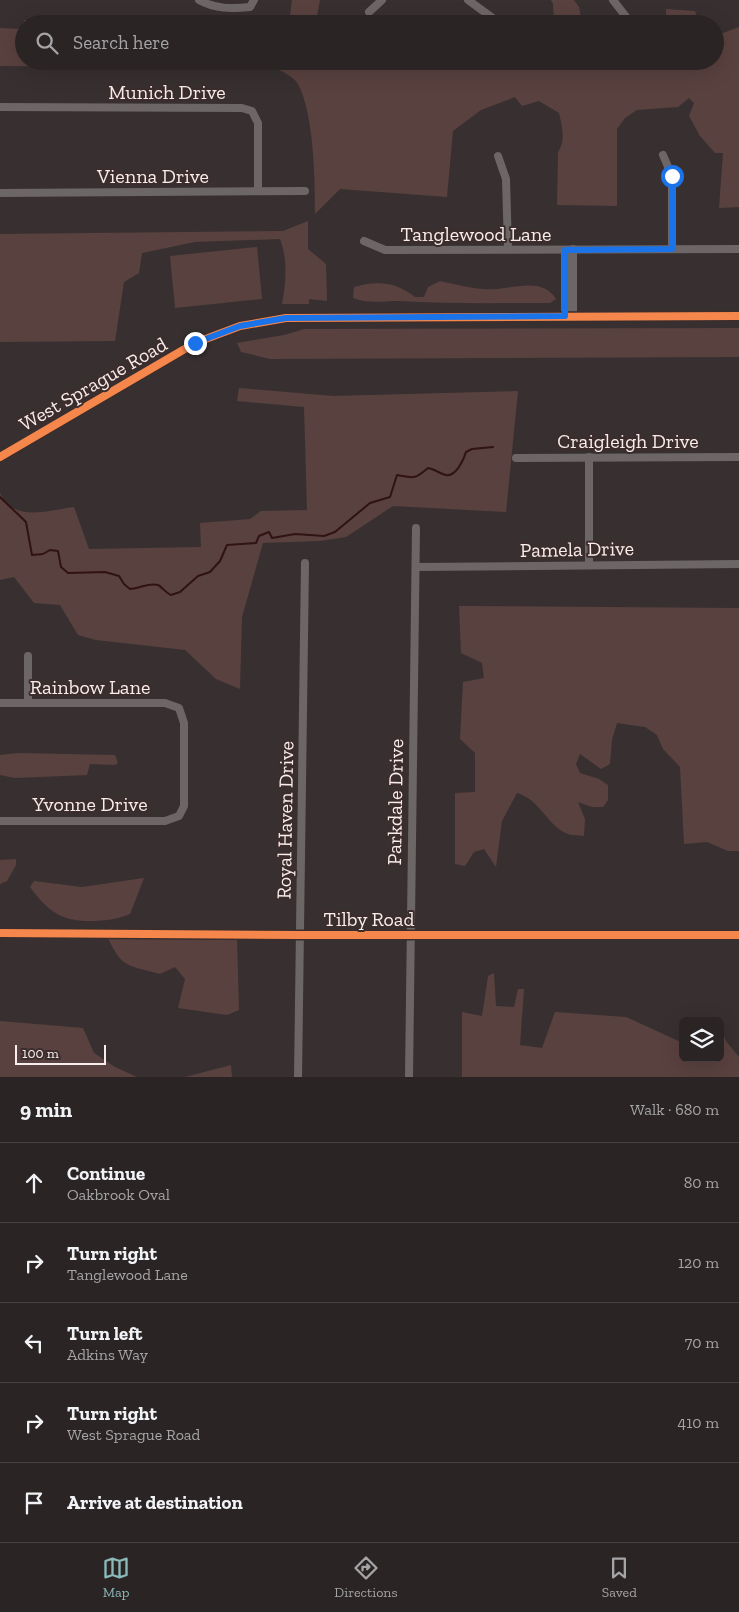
<!DOCTYPE html>
<html lang="en">
<head>
<meta charset="utf-8">
<style>
  body { margin:0; font-family:"Zilla Slab",serif; background:#322c2c; color:#f1f3f6 }
  .controls { position:absolute; right:15px; bottom:15px; display:grid; overflow:hidden; border-radius:8px; box-shadow:0 5px 20px #0002 }
  .controls button { width:45px; height:45px; display:grid; place-items:center; padding:0; border:0; border-bottom:1px solid #464141; background:#2a2424; color:#f1f3f6; font:25px sans-serif }
  .scale { position:absolute; left:15px; bottom:12px; width:91px; box-sizing:border-box; padding-left:5px; border:2px solid #f7edec; border-top:0; font-size:14px; line-height:18px; white-space:nowrap; color:#f7edec; -webkit-text-stroke:4px #3c2d2c; paint-order:stroke }
  .stop { position:absolute; width:15px; height:15px; margin:-11px; border:4px solid #1a73e8; border-radius:50%; background:#fff }
  .stop.end { background:#1a73e8; border-color:#fff; box-shadow:0 1px 5px #0008 }
  .list { margin:0; padding:0; list-style:none }
  h2 { display:flex; justify-content:space-between; align-items:center; height:65px; margin:0; padding:0 20px; font-size:21px }
  h2 small { font-size:16px; font-weight:400; color:#a5a4a6 }
  .list li { display:grid; grid-template-columns:32px 1fr auto; gap:15px; align-items:center; box-sizing:border-box; height:80px; padding:0 20px; border-top:1px solid #464141 }
  .list b { display:block; font-size:19px; white-space:nowrap }
  .list p { margin:0; font-size:16px; white-space:nowrap; color:#a5a4a6 }
  .list em { font-size:16px; font-style:normal; color:#a5a4a6 }
  .icon { flex:none; width:28px; height:28px; fill:none; stroke:currentColor; stroke-width:2; stroke-linecap:round; stroke-linejoin:round }
  .map { position:relative; flex:none; width:739px; height:1077px; overflow:hidden }
  .search { position:absolute; background:#2a2424; box-shadow:0 5px 20px #0002; left:15px; right:15px; top:15px; height:55px; display:flex; align-items:center; gap:12px; box-sizing:border-box; padding:0 18px; border-radius:28px; color:#a5a4a6; font-size:19px }
  .sheet { height:465px; background:#2a2424 }
  nav { display:flex; justify-content:space-around; align-items:center; box-sizing:border-box; height:70px; border-top:1px solid #464141; background:#2a2424; font-size:14px; color:#a5a4a6 }
  nav a { display:grid; justify-items:center; gap:2px }
  nav .on { color:#8bbbb9 }
  .map>svg:first-child { display:block }
</style>
</head>
<body>
<div class="map">
<svg width="739" height="1077" viewBox="0 0 739 1077">
  <rect width="100%" height="100%" fill="#383030"/>
  <!-- green -->
  <g fill="#59413f">
    <path d="M 292,0 L 320,0 L 316,21 L 318,24 L 289,24 Z"/>
    <path d="M 551,0 L 574,0 L 579,7 L 582,24 L 554,24 L 553,4 Z"/>
    <path d="M 666,9 L 695,11 L 700,24 L 666,24 Z"/>
    <path d="M 24,20 L 98,24 L 24,24 L 24,61 L 715,61 L 715,36 L 739,27 L 739,207 L 719,208 L 723,153 L 715,153 L 700,136 L 689,116 L 694,103 L 689,98 L 678,107 L 637,110 L 625,118 L 617,129 L 617,206 L 557,205 L 558,152 C 566,141 562,126 559,113 L 539,101 L 522,106 L 515,97 L 481,110 L 453,131 L 447,197 L 340,189 L 315,214 C 315,180 314,114 298,84 C 295,78 283,72 276,68 L 0,66 L 0,28 L 23,29 Z"/>
    <path d="M 308,221 L 308,249 L 326,264 L 327,301 L 309,299 L 309,304 L 282,304 C 286,282 288,260 280,239 L 195,242 L 142,253 L 139,273 L 124,282 L 115,341 L 0,342 L 0,234 L 283,231 Z"/>
    <path d="M 257,247 L 262,299 L 175,308 L 170,256 Z"/>
    <path d="M 440,281 C 454,284 469,288 483,289 C 507,292 541,274 556,299 L 550,303 C 499,303 449,304 398,301 C 383,301 367,304 353,298 L 354,287 C 376,280 397,282 415,297 L 424,297 L 428,287 Z"/>
    <path d="M 739,328 L 739,357 L 270,359 L 241,352 L 237,343 L 284,335 L 304,329 Z"/>
    <path d="M 239,388 L 333,396 L 518,391 L 506,512 L 393,506 L 346,537 L 319,541 L 263,543 L 242,617 L 240,689 L 216,679 L 185,650 L 96,640 L 78,635 L 60,605 L 34,603 L 14,577 L 0,580 L 0,493 C 12,523 50,510 74,507 L 89,549 L 201,547 L 200,523 L 250,519 L 261,511 L 307,510 L 304,407 L 237,401 Z"/>
    <path d="M 459,606 L 739,608 L 739,851 L 728,851 L 707,842 L 684,844 L 680,767 L 663,749 L 657,735 L 645,727 L 617,723 L 612,740 L 610,764 L 601,769 L 580,754 L 576,764 L 580,773 L 599,779 L 608,785 L 608,800 L 603,807 L 592,807 L 578,802 L 585,819 L 584,836 C 579,835 573,836 568,834 C 546,825 541,800 517,793 L 502,821 L 496,867 L 484,849 L 474,852 L 465,866 L 455,864 L 455,793 L 475,792 L 475,753 L 460,739 L 463,682 L 484,678 L 482,663 L 461,653 Z"/>
    <path d="M 18,753 L 115,755 L 118,763 L 115,765 L 90,764 L 87,775 L 15,778 L 0,775 L 0,755 Z"/>
    <path d="M 16,859 L 16,865 L 7,881 L 0,884 L 0,860 Z"/>
    <path d="M 144,878 L 130,914 C 118,919 109,920 96,921 C 63,922 50,914 30,887 L 34,881 L 82,887 Z"/>
    <path d="M 108,938 L 237,938 L 239,1010 L 227,1015 L 178,1008 L 185,979 L 175,967 L 160,974 C 129,965 122,969 108,938 Z"/>
    <path d="M 494,973 L 496,1006 L 514,1007 L 518,989 L 524,989 L 520,1045 L 542,1048 L 555,1012 L 626,1017 L 683,1043 L 683,1058 L 720,1058 L 720,1027 L 726,1041 L 739,1057 L 739,1077 L 462,1077 L 462,1012 L 482,1016 L 488,976 Z"/>
    <path d="M 0,1021 L 83,1028 L 94,1053 L 115,1067 L 137,1077 L 0,1077 Z"/>
    <path d="M 231,1065 L 232,1077 L 185,1077 Z"/>
  </g>
  <g fill="none" stroke-linecap="round" stroke-linejoin="round">
    <!-- stream -->
    <path stroke="#301312" stroke-width="2" d="M 0,497 L 26,522 L 32,555 L 43,554 L 50,550 L 58,551 L 61,567 L 68,573 L 105,572 L 119,576 L 124,584 L 130,589 C 140,589 148,582 158,585 C 162,587 166,593 171,595 L 180,592 L 198,576 L 210,572 L 220,561 L 227,545 L 256,543 L 259,536 L 269,532 L 272,538 L 295,534 L 324,536 L 335,532 L 370,503 L 390,497 L 397,475 C 414,478 414,480 428,468 C 435,469 440,474 446,475 C 456,477 464,459 466,452 L 472,449 L 493,447"/>
    <!-- minor -->
    <g stroke="#6d6666" stroke-width="8">
      <path d="M 199,0 C 215,9 232,9 250,7 L 254,0"/>
      <path d="M 468,0 L 501,24"/>
      <path d="M 613,0 L 627,18"/>
      <path d="M 369,12 L 382,0"/>
      <path d="M 0,107 L 242,108 L 252,111 L 258,123 L 258,191"/>
      <path d="M 663,155 L 672,176 L 672,249"/>
      <path d="M 498,156 L 506,179 L 508,249"/>
      <path d="M 0,193 L 305,191"/>
      <path d="M 364,241 L 385,250 L 739,249"/>
      <path d="M 573,249 L 573,316"/>
      <path d="M 565,316 L 565,250"/>
      <path d="M 589,457 L 589,565"/>
      <path d="M 516,458 L 739,457"/>
      <path d="M 416,567 L 739,564"/>
      <path d="M 0,703 L 165,703 L 179,708 L 184,723 L 184,806 L 179,816 L 165,821 L 0,821"/>
      <path d="M 28,703 L 28,656"/>
      <path d="M 0,933 L 299,935 L 739,935"/>
      <path d="M 298,1077 L 305,563"/>
      <path d="M 409,1077 L 416,528"/>
    </g>
    <!-- tertiary -->
    <path stroke="#6d6666" stroke-width="9" d="M 0,457 L 195,343 L 240,326 L 286,318 L 739,316"/>
    <!-- cycleway casing -->
    <g stroke="#3c2d2c" stroke-width="11">
      <g id="cycleway">
        <path d="M 0,457 L 195,343 L 240,326 L 286,318 L 739,316"/>
        <path d="M 0,933 L 299,935 L 739,935"/>
      </g>
    </g>
    <!-- cycleway -->
    <use href="#cycleway" stroke="#f5874c" stroke-width="8"/>
  </g>
  <g fill="none" stroke-linecap="round" stroke-linejoin="round">
    <!-- route -->
    <path stroke="#1a73e8" stroke-width="6" d="M 195,343 L 240,326 L 286,318 L 565,316 L 565,250 L 672,249 L 672,176"/>
  </g>
  <g text-anchor="middle" dominant-baseline="central" stroke-width="4" stroke-linejoin="round" paint-order="stroke">
    <!-- street labels -->
    <g font-size="20" fill="#f7edec" stroke="#3c2d2c">
      <text x="167" y="92">Munich Drive</text>
      <text x="153" y="176">Vienna Drive</text>
      <text x="476" y="234">Tanglewood Lane</text>
      <text transform="translate(93 384) rotate(-30)">West Sprague Road</text>
      <text x="628" y="441">Craigleigh Drive</text>
      <text transform="translate(577 549) rotate(-1)">Pamela Drive</text>
      <text x="90" y="687">Rainbow Lane</text>
      <text transform="translate(395 802) rotate(-89)">Parkdale Drive</text>
      <text x="90" y="804">Yvonne Drive</text>
      <text transform="translate(285 820) rotate(-89)">Royal Haven Drive</text>
      <text x="369" y="919">Tilby Road</text>
    </g>
  </g>
</svg>
<div class="controls">
<button><svg class="icon" aria-label="layers" viewBox="0 0 24 24"><path d="M12 4l9 5-9 5-9-5zM3 14l9 5 9-5"/></svg></button>
</div>
<div class="scale">100 m</div>
<div class="stop" style="left:672px;top:176px"></div>
<div class="stop end" style="left:195px;top:343px"></div>
<div class="search"><svg class="icon" aria-label="search" viewBox="0 0 24 24"><circle cx="10" cy="10" r="6"/><path d="M15 15l6 6"/></svg>Search here</div>
</div>
<section class="sheet">
<h2>9 min<small>Walk · 680 m</small></h2>
<ul class="list">
<li><svg class="icon" aria-label="ahead" viewBox="0 0 24 24"><path d="M12 20V5M6 11l6-6 6 6"/></svg><div><b>Continue</b><p>Oakbrook Oval</p></div><em>80 m</em></li>
<li><svg class="icon" aria-label="right" viewBox="0 0 24 24"><path d="M7 20v-9h11M14 6l5 5-5 5"/></svg><div><b>Turn right</b><p>Tanglewood Lane</p></div><em>120 m</em></li>
<li><svg class="icon" aria-label="left" viewBox="0 0 24 24"><path d="M17 20v-9H6M10 6l-5 5 5 5"/></svg><div><b>Turn left</b><p>Adkins Way</p></div><em>70 m</em></li>
<li><svg class="icon" aria-label="right" viewBox="0 0 24 24"><path d="M7 20v-9h11M14 6l5 5-5 5"/></svg><div><b>Turn right</b><p>West Sprague Road</p></div><em>410 m</em></li>
<li><svg class="icon" aria-label="arrive" viewBox="0 0 24 24"><path d="M6 21V4h12l-3 4 3 4H6"/></svg><div><b>Arrive at destination</b></div></li>
</ul>
</section>
<nav>
<a class="on"><svg class="icon" aria-label="map" viewBox="0 0 24 24"><path d="M3 6l6-2 6 2 6-2v14l-6 2-6-2-6 2zM9 4v14M15 6v14"/></svg>Map</a>
<a><svg class="icon" aria-label="directions" viewBox="0 0 24 24"><path d="M12 3l9 9-9 9-9-9zM9 14v-3h6M13 9l2 2-2 2"/></svg>Directions</a>
<a><svg class="icon" aria-label="saved" viewBox="0 0 24 24"><path d="M7 4h10v16l-5-4-5 4z"/></svg>Saved</a>
</nav>
</body>
</html>
